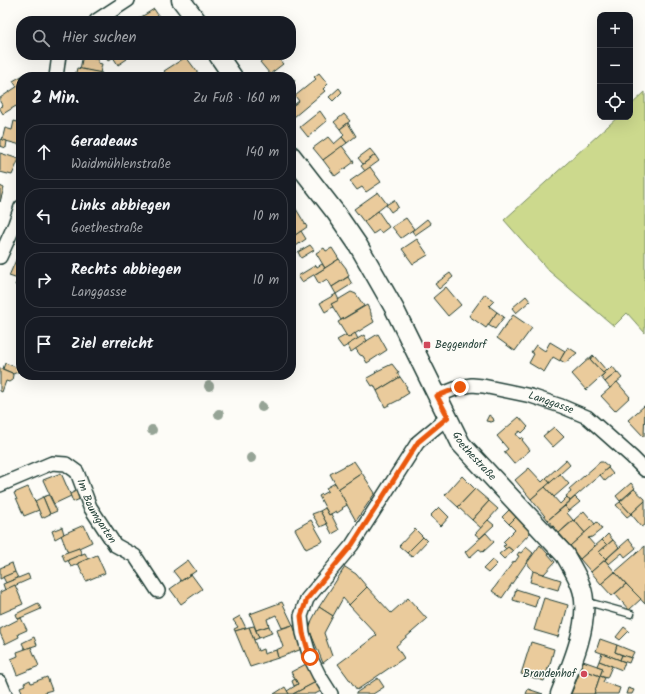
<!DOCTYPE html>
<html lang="de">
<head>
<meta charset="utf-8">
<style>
  body { margin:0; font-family:Kalam,sans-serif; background:#20242c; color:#f1f3f6 }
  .controls { position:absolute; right:12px; top:12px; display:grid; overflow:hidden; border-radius:8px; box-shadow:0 4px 16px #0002 }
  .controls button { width:36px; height:36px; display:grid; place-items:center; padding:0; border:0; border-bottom:1px solid #363941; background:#171b24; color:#f1f3f6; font:20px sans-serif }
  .stop { position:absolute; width:12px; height:12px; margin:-9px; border:3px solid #ea580c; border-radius:50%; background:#fff }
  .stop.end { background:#ea580c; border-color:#fff; box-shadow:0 1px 4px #0008 }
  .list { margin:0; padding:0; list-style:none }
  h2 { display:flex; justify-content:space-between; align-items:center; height:52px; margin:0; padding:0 16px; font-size:17px }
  h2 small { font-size:13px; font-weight:400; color:#9ea1a6 }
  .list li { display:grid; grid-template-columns:26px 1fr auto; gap:12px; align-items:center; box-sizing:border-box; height:56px; margin:0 8px 8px; padding:0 8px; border:1px solid #363941; border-radius:16px }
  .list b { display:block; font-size:15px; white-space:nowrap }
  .list p { margin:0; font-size:13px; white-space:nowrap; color:#9ea1a6 }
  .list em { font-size:13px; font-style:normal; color:#9ea1a6 }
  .icon { flex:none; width:22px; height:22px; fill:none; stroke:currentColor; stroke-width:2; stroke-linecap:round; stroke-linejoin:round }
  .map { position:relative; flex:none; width:645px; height:694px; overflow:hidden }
  .search { position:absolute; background:#171b24; box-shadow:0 4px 16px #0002; left:16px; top:16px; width:280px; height:44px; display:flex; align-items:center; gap:10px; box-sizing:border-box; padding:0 14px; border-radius:16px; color:#9ea1a6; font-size:15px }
  .panel { position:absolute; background:#171b24; box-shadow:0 4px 16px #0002; left:16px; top:72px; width:280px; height:308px; border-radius:16px }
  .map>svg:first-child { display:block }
</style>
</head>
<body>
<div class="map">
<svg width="645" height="694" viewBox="0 0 645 694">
  <rect width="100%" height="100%" fill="#fdfcf7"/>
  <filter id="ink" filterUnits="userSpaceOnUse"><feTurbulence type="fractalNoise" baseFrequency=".025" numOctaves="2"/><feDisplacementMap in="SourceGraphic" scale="8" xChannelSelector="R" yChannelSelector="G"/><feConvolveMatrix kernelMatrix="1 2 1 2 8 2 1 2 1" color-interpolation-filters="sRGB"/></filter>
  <g filter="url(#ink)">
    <!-- green -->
    <path fill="#ccd98d" stroke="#768b60" d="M 645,92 L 645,333 L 627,313 L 614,326 L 549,271 L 504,220 L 618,117 L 630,117 L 630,106 Z"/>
    <!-- building -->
    <g fill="#eacb9c" stroke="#1f3d34">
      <path d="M 154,9 L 162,21 L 139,21 L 138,19 Z"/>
      <path d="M 83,55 L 98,59 L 98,63 L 102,64 L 100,73 L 80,69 Z"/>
      <path d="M 105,55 L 116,55 L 108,61 Z"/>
      <path d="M 116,55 L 124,55 L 127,59 L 118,65 L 113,57 Z"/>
      <path d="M 269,55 L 275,55 L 283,64 L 270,74 L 260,62 Z"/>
      <path d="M 186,57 L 198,73 L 193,77 L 168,77 L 164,71 Z"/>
      <path d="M 77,68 L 102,73 L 101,77 L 75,77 Z"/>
      <path d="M 319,73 L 328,84 L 323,89 L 325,91 L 294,117 L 291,114 L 291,107 L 299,101 L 295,96 L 316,79 L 314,77 Z"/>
      <path d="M 25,74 L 27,77 L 21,77 L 21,84 L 17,87 L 13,81 Z"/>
      <path d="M 290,75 L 295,81 L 291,84 L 291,77 L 288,77 Z"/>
      <path d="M 21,84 L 21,110 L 19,110 L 16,106 L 3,114 L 0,109 L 0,107 L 3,106 L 0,102 L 0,98 Z"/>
      <path d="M 339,88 L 342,92 L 333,101 L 329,97 Z"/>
      <path d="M 320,111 L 327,121 L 308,137 L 300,127 Z"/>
      <path d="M 344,114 L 350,121 L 340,129 L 334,122 Z"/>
      <path d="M 14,121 L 21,123 L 21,145 L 2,140 L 5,128 L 12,130 Z"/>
      <path d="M 348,123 L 356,136 L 347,143 L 342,137 L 344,135 L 340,129 Z"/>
      <path d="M 328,137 L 334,144 L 342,137 L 347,143 L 323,160 L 313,148 Z"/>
      <path d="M 0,139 L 7,141 L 6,148 L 0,146 Z"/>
      <path d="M 342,146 L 354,162 L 335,176 L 323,160 Z"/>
      <path d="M 370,149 L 375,155 L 363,164 L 358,158 Z"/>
      <path d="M 0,153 L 19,159 L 12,175 L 0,172 Z"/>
      <path d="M 375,155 L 379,161 L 365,171 L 361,166 Z"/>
      <path d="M 370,167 L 381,182 L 366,192 L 362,187 L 357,190 L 350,181 Z"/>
      <path d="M 0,186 L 4,188 L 0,202 Z"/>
      <path d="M 378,192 L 387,204 L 364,222 L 354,209 Z"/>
      <path d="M 394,200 L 398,207 L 391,212 L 386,205 Z"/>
      <path d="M 293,204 L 307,227 L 291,238 L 291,206 Z"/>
      <path d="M 378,211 L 389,227 L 381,233 L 379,230 L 373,234 L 364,222 Z"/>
      <path d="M 406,218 L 414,229 L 401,238 L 392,227 Z"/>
      <path d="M 427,219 L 431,224 L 415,235 L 412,231 Z"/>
      <path d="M 301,231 L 306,239 L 293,248 L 291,245 L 291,238 Z"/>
      <path d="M 417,239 L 428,255 L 413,264 L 402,249 Z"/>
      <path d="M 310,245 L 314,250 L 301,258 L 298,252 Z"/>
      <path d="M 324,248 L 326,251 L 332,248 L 339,259 L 325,268 L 316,253 Z"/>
      <path d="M 19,253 L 21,254 L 21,280 L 9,276 Z"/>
      <path d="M 339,259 L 346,268 L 349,276 L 332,287 L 327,279 L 319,284 L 314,275 Z"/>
      <path d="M 322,264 L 325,268 L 302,282 L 298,276 L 316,265 L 317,267 Z"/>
      <path d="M 450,273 L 453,277 L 439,289 L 435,284 Z"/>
      <path d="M 348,277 L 352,284 L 336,294 L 332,287 Z"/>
      <path d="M 18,279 L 21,280 L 21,288 L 15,285 Z"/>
      <path d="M 446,287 L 461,305 L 448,316 L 433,298 Z"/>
      <path d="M 351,292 L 356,294 L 364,306 L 341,320 L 331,304 Z"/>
      <path d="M 336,294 L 339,300 L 331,304 L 333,307 L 325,312 L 320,303 Z"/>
      <path d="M 485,294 L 494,301 L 489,306 L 497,312 L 486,328 L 469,316 Z"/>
      <path d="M 526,296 L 530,301 L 516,313 L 512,308 Z"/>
      <path d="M 367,305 L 371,313 L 371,315 L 374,322 L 348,338 L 338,322 Z"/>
      <path d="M 497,312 L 504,317 L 495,329 L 488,325 Z"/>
      <path d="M 513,315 L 532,328 L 515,351 L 497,338 Z"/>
      <path d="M 355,333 L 358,339 L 343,348 L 337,340 L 346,335 L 348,338 Z"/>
      <path d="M 378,334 L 387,350 L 367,363 L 363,356 L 360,355 L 355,348 Z"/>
      <path d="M 364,335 L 367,341 L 351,352 L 347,345 Z"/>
      <path d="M 550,342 L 565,351 L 560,361 L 553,357 L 544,372 L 529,363 L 534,354 L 531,352 L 536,345 L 545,351 Z"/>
      <path d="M 568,347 L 577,353 L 565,363 L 560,360 Z"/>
      <path d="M 593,355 L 594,356 L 590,359 L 603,373 L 606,370 L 607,371 L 586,390 L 572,374 Z"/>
      <path d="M 594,356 L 606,370 L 603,373 L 590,359 Z"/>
      <path d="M 5,363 L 19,368 L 18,372 L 13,374 L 12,373 L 3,369 Z"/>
      <path d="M 392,364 L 399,373 L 397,373 L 400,377 L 377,391 L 374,385 L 372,386 L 367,378 L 376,373 L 375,372 Z"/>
      <path d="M 612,366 L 617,372 L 605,382 L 601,377 Z"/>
      <path d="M 0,368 L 12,373 L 13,375 L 12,380 L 9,382 L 6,381 L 2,392 L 0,391 Z"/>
      <path d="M 617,372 L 622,378 L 610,388 L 605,382 Z"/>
      <path d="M 400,377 L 407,387 L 406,387 L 409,393 L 401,398 L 401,399 L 385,407 L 377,391 Z"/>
      <path d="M 617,382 L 630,397 L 615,411 L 601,396 Z"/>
      <path d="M 644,406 L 645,406 L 644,437 L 628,420 Z"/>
      <path d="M 489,415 L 493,418 L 494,421 L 491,422 L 486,421 Z"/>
      <path d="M 519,417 L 528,427 L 522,433 L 520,431 L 516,434 L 520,439 L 522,437 L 523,439 L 522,440 L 530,450 L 514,464 L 504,452 L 508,449 L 497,436 Z"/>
      <path d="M 554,427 L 564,437 L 553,447 L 543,436 Z"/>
      <path d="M 566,460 L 570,465 L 550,483 L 546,478 Z"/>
      <path d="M 354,461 L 362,473 L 338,489 L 330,474 Z"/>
      <path d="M 600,462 L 603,462 L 609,467 L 570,501 L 566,496 L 571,492 L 569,489 Z"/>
      <path d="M 529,468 L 542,482 L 546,478 L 550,483 L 531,499 L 515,480 Z"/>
      <path d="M 608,468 L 613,474 L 605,481 L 600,475 Z"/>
      <path d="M 61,473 L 71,496 L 54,504 L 43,480 Z"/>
      <path d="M 362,473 L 375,493 L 356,521 L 338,489 Z"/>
      <path d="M 560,474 L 569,484 L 554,497 L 545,487 Z"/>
      <path d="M 462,476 L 475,489 L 458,507 L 445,495 Z"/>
      <path d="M 335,483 L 347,505 L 342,508 L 343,509 L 337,513 L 336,511 L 329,515 L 319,496 L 328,491 L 326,488 Z"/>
      <path d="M 631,483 L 635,488 L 620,501 L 616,496 Z"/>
      <path d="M 28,487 L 39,510 L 24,516 L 14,493 Z"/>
      <path d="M 545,487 L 560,504 L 567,497 L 570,501 L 548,520 L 531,499 Z"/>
      <path d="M 475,489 L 489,501 L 472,520 L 458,507 Z"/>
      <path d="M 634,489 L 645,499 L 645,501 L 631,514 L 620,502 Z"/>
      <path d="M 76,491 L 80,499 L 73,502 L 70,494 Z"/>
      <path d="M 49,495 L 57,511 L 50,514 L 43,497 Z"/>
      <path d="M 43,497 L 50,514 L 42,518 L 35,501 Z"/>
      <path d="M 575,497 L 580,502 L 569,511 L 565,506 Z"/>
      <path d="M 489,501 L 498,509 L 481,528 L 472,520 Z"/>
      <path d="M 645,501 L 645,525 L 642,527 L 631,514 Z"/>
      <path d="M 620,502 L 631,514 L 627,517 L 616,505 Z"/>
      <path d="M 565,506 L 569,511 L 567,513 L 573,520 L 559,533 L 548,520 Z"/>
      <path d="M 439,507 L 449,517 L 441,526 L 430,516 Z"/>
      <path d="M 325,508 L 329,515 L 331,514 L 339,530 L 332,534 L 320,511 Z"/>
      <path d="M 509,510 L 516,517 L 509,524 L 502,517 Z"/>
      <path d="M 320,511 L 327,524 L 320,527 L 312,514 Z"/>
      <path d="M 584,511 L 595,524 L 585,533 L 574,520 Z"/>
      <path d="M 516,517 L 531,532 L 513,551 L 508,547 L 506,549 L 503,546 L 506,545 L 503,542 L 515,530 L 509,524 Z"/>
      <path d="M 311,520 L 323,541 L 306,549 L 295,529 Z"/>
      <path d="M 488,520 L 494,525 L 480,538 L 475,534 Z"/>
      <path d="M 574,520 L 585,533 L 570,546 L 559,533 Z"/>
      <path d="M 597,522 L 602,529 L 592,537 L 588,538 L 595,546 L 580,559 L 570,546 Z"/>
      <path d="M 84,525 L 92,542 L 68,553 L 61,535 Z"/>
      <path d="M 62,527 L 64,534 L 55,539 L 52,531 Z"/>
      <path d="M 415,529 L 423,537 L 407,553 L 399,546 Z"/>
      <path d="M 486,533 L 494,542 L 483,552 L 479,549 L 469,558 L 465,552 Z"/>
      <path d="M 608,534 L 613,540 L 607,545 L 602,540 Z"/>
      <path d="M 423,537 L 427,541 L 412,557 L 407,553 Z"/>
      <path d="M 629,539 L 636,548 L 625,557 L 622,553 L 609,564 L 605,560 Z"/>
      <path d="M 602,540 L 607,545 L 599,552 L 606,559 L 591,572 L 580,559 Z"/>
      <path d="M 613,540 L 619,547 L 606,559 L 599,552 Z"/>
      <path d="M 540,545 L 555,562 L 544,574 L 533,571 L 527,563 Z"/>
      <path d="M 645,546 L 645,604 L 615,572 Z"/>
      <path d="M 508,547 L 513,551 L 504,559 L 499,554 Z"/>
      <path d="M 526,547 L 533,553 L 502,598 L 492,591 L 514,561 L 515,562 L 519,556 L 517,555 L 519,552 L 521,553 Z"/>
      <path d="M 79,548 L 82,554 L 65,562 L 62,554 Z"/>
      <path d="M 85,553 L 88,559 L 71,567 L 68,560 Z"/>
      <path d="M 97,555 L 105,573 L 86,581 L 78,563 Z"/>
      <path d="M 188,560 L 196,571 L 181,581 L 173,571 Z"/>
      <path d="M 492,560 L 497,564 L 488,573 L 483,569 Z"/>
      <path d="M 605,560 L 615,572 L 601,584 L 591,572 Z"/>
      <path d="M 12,563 L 15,572 L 0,579 L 0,568 Z"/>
      <path d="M 345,567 L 356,574 L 367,587 L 349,605 L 343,598 L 333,616 L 319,607 Z"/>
      <path d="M 533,571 L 561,580 L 558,590 L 530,582 Z"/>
      <path d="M 15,572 L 18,578 L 6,583 L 3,577 Z"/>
      <path d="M 615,572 L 626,584 L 612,596 L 601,584 Z"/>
      <path d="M 28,574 L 30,579 L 5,590 L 3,584 Z"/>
      <path d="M 191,574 L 202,589 L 181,604 L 170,589 Z"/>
      <path d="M 626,584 L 641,599 L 629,610 L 615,594 Z"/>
      <path d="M 15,585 L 23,604 L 0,614 L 0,592 Z"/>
      <path d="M 367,587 L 391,613 L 408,598 L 427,619 L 396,646 L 404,658 L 357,690 L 338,664 L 377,635 L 349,605 Z"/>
      <path d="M 516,589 L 538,596 L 535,607 L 513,600 Z"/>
      <path d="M 544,598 L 568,605 L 563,624 L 562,623 L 558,637 L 534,630 Z"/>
      <path d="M 282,602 L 293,625 L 282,628 L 276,615 L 267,619 L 269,626 L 256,630 L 250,614 Z"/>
      <path d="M 38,603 L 41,609 L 18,619 L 16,614 Z"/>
      <path d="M 319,607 L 333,616 L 324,633 L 332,656 L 323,663 L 309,629 L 312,620 Z"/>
      <path d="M 240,616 L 246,628 L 235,631 L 234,629 L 238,627 L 233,620 Z"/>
      <path d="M 21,618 L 27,630 L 18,634 L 19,637 L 5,644 L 0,633 L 0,629 Z"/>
      <path d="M 293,625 L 302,649 L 278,658 L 276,650 L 283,647 L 277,630 Z"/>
      <path d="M 254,626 L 259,638 L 254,640 L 249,627 Z"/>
      <path d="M 269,626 L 272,633 L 259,638 L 256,630 Z"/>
      <path d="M 249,627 L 258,651 L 263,649 L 264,654 L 276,650 L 278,658 L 250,667 L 235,631 Z"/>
      <path d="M 624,627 L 629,631 L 620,640 L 616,637 Z"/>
      <path d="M 34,637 L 37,645 L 25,649 L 22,643 Z"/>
      <path d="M 600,639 L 617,645 L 615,652 L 622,655 L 620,660 L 596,651 Z"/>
      <path d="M 531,642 L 554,649 L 549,668 L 548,668 L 544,681 L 521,674 Z"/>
      <path d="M 617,645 L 634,652 L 631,658 L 615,652 Z"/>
      <path d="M 31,647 L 39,666 L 17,675 L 11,659 L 18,656 L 17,652 Z"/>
      <path d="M 602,653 L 625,662 L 622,670 L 599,661 Z"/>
      <path d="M 622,655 L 631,658 L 629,663 L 620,660 Z"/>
      <path d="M 583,661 L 603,668 L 600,676 L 581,669 Z"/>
      <path d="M 599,661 L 612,666 L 607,678 L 600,676 L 603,668 L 597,666 Z"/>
      <path d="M 306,664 L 316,682 L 293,694 L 289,694 L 287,691 L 298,684 L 291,672 Z"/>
      <path d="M 581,669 L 600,676 L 594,694 L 571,694 Z"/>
      <path d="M 600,676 L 605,678 L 603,682 L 620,688 L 618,694 L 594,694 Z"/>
      <path d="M 47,677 L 52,690 L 45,692 L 46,694 L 23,694 L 20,687 L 25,685 L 24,683 L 30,680 L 31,683 Z"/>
      <path d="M 378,678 L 384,687 L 373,694 L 356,694 L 356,693 Z"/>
      <path d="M 295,679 L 298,684 L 294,686 L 292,681 Z"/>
      <path d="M 316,682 L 321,691 L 315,694 L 293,694 Z"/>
      <path d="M 285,687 L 289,694 L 274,694 Z"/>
      <path d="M 628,688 L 634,690 L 632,694 L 626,694 Z"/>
      <path d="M 528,689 L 543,694 L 526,694 Z"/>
    </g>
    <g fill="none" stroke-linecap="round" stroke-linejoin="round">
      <!-- lane casing -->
      <g stroke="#1f3d34" stroke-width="9">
        <path id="lane" d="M 586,603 L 595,604 L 631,614"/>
      </g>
      <!-- street casing -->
      <g stroke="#1f3d34" stroke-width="16">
        <g id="street">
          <path d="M 96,21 L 128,0"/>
          <path d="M 56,77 L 59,55"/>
          <path d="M 0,257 L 15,224 L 21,207"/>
          <path id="s1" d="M 437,396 L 460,387 L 472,385 L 483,386 L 531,396 L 561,406 L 587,417 L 632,457 L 645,470"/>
          <path id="s2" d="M 0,485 L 52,463 L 66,464 L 77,472 L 90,507 L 115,545 L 135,556 L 158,591"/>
          <path d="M 0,682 L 5,694"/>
          <path d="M 331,694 L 319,675 L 310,657 L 303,633 L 301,616 L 307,599 L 352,545 L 418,442 L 448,417"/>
        </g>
      </g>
      <!-- secondary casing -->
      <g stroke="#1f3d34" stroke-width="21">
        <g id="secondary">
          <path d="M 181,0 L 197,21"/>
          <path d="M 218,55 L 233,77"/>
          <path id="s3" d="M 291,155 L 336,213 L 358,245 L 394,308 L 461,444 L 565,555 C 572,568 583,584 584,600 C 587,630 571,666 560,694"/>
        </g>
      </g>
      <!-- lane -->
      <use href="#lane" stroke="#fdfcf7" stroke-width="6"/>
      <!-- street -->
      <use href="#street" stroke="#fdfcf7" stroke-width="13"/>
      <!-- secondary -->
      <use href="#secondary" stroke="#fdfcf7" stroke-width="18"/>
    </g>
    <!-- trees -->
    <g fill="#96a496">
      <circle cx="209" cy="386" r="5"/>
      <circle cx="262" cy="407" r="5"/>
      <circle cx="219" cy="414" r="5"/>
      <circle cx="152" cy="430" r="5"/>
      <circle cx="251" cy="458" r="5"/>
    </g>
  </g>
  <g fill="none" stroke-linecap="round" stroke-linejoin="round" filter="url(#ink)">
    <!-- route -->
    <path stroke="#ea580c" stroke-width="5" d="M 310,657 L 303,633 L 301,616 L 307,599 L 352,545 L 418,442 L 448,417 L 437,396 L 460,387"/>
  </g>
  <!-- markers -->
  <g fill="#d1495b" stroke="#fdfcf7" stroke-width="1.5">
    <rect x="423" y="341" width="8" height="8" rx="2"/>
    <circle cx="584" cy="674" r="4"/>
  </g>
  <g text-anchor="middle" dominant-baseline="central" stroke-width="3" stroke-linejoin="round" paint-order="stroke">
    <!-- poi labels -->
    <g font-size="11" fill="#1f3d34" stroke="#fdfcf7" text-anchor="start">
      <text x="435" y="345">Beggendorf</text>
      <text x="576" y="674" text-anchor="end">Brandenhof</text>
    </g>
    <!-- street labels -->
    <g font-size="11" fill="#1f3d34" stroke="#fdfcf7">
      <text stroke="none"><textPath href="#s1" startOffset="118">Langgasse</textPath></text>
      <text stroke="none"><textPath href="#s3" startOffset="354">Goethestraße</textPath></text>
      <text stroke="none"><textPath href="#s2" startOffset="128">Im Baumgarten</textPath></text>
    </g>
  </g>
</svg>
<div class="controls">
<button>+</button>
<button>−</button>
<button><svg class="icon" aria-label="locate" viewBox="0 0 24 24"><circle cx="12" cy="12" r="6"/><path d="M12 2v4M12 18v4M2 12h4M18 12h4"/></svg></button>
</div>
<div class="stop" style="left:310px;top:657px"></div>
<div class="stop end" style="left:460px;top:387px"></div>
<div class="search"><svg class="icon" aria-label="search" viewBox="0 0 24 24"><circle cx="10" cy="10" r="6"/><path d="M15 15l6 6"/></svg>Hier suchen</div>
<section class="panel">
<h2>2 Min.<small>Zu Fuß · 160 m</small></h2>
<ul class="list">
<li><svg class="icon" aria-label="ahead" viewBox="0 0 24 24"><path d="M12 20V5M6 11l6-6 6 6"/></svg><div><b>Geradeaus</b><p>Waidmühlenstraße</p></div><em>140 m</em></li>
<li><svg class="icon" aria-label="left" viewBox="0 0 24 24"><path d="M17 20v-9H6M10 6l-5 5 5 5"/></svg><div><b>Links abbiegen</b><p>Goethestraße</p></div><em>10 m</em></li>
<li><svg class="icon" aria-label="right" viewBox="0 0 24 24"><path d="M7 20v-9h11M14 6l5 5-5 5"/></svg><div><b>Rechts abbiegen</b><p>Langgasse</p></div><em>10 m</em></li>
<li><svg class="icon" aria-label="arrive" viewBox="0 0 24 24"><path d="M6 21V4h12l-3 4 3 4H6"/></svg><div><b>Ziel erreicht</b></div></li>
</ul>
</section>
</div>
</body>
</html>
